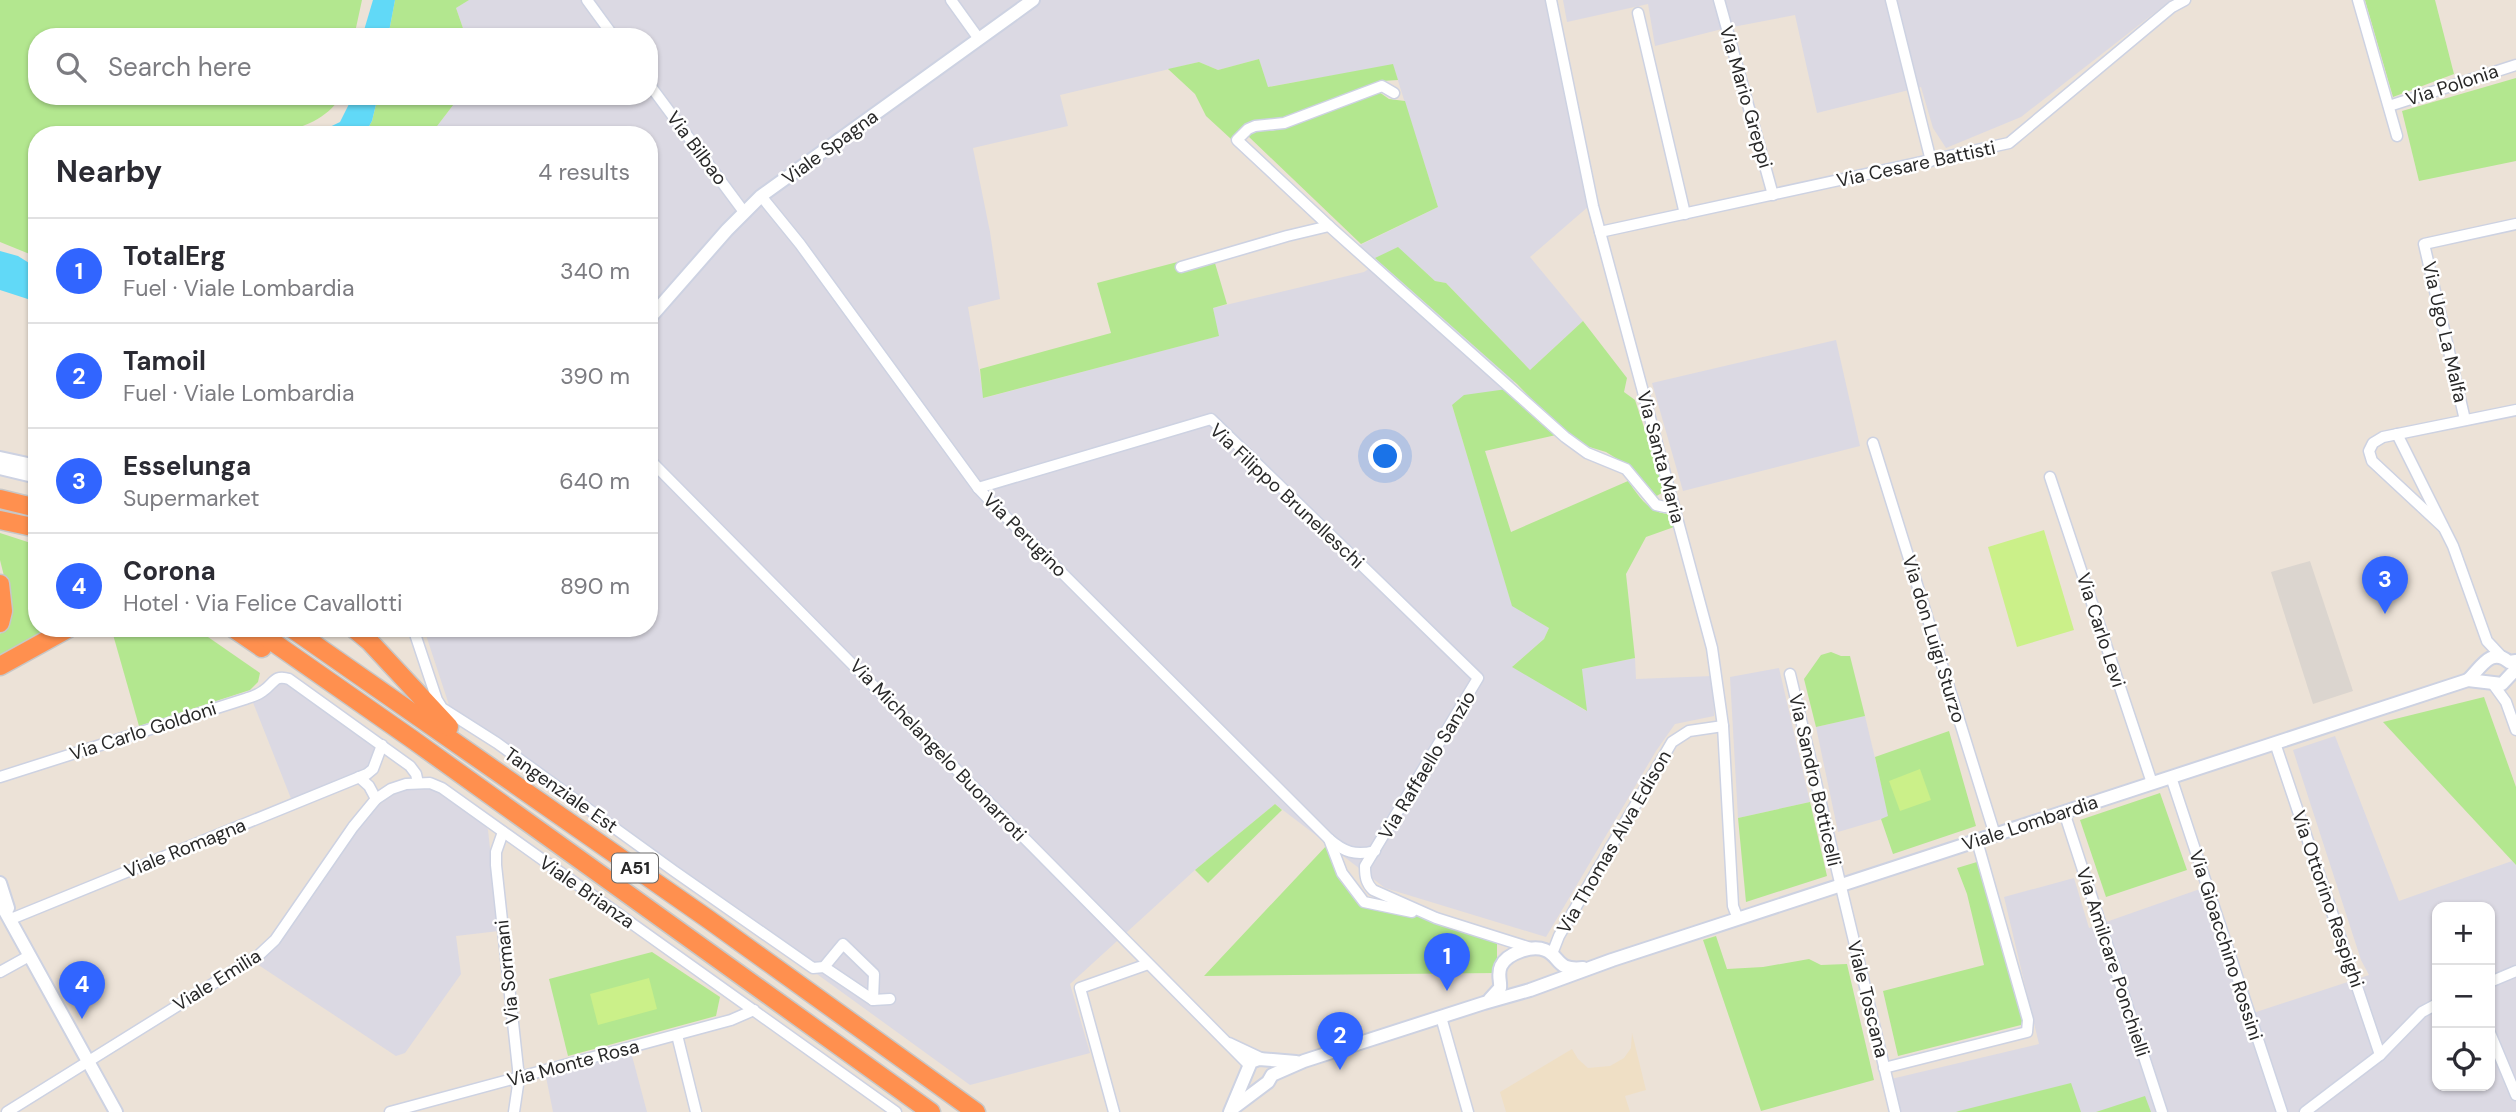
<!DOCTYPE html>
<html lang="en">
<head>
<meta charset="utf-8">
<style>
  body { margin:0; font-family:"DM Sans",sans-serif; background:#f2f2f3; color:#2b2b33 }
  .controls { position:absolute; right:21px; bottom:21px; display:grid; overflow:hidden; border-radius:14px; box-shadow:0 2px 5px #0004 }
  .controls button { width:63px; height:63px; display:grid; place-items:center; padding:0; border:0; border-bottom:2px solid #e1e1e2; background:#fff; color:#2b2b33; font:35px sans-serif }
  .you { position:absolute; left:1386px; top:457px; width:24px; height:24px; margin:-18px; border:5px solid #fff; border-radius:50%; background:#1a73e8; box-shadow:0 0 0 10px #1a73e833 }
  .badge { display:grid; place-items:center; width:46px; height:46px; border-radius:50%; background:#3165ff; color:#fff; font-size:23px; font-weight:700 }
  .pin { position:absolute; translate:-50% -58px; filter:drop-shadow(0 2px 4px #0008) }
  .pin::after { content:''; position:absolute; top:37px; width:24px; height:21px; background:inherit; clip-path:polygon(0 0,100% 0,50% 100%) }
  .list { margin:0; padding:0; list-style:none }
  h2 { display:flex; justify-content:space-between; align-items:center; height:91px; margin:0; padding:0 28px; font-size:30px }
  h2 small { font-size:23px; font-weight:400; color:#7c7c81 }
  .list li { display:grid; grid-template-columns:46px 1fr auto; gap:21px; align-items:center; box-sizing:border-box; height:105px; padding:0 28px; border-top:2px solid #e1e1e2 }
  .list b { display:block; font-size:26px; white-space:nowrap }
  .list p { margin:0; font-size:23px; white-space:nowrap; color:#7c7c81 }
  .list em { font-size:23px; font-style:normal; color:#7c7c81 }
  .icon { flex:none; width:38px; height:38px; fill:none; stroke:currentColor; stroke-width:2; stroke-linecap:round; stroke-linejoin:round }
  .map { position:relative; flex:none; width:2516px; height:1112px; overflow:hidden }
  .search { position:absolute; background:#fff; box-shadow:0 2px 5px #0004; left:28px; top:28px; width:630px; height:77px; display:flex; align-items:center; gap:18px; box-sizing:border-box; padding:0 24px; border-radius:28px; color:#7c7c81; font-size:26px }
  .panel { position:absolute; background:#fff; box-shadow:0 2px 5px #0004; left:28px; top:126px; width:630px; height:511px; border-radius:28px }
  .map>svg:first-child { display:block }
</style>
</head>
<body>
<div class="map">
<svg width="2516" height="1112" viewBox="0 0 2516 1112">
  <rect width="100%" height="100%" fill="#ece2d7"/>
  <!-- industrial -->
  <g fill="#dbd9e3" fill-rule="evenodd">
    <path d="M 469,0 L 1546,0 L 1589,206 L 1530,257 L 1583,321 L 1530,370 L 1446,283 L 1435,281 L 1398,248 L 1376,258 L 1515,381 L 1507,389 L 1452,405 L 1512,605 L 1549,628 L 1544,639 L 1513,666 L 1586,711 L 1582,669 L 1635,658 L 1636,679 L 1713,676 L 1714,716 L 1675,724 L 1656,751 L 1546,937 L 1385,888 L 1275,804 L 1195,870 L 1070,984 L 1090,1053 L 970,1085 L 450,708 L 425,632 L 418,628 L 649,628 L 649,135 L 389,135 L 389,131 L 431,134 L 460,96 L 649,96 L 649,37 L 466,37 L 456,8 ZM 1259,59 L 1267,87 L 1393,65 L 1438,207 L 1350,250 L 1370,268 L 1364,272 L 1213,308 L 1218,336 L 984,398 L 968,307 L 1000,299 L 990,232 L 973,148 L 1068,126 L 1060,95 L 1199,62 L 1218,70 Z"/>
    <path d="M 1563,0 L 2171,0 L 2021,117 L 1946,148 L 1933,128 L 1921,87 L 1817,113 L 1795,15 L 1722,29 L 1655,46 L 1648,4 L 1567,22 Z"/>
    <path d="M 1836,340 L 1860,446 L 1683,491 L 1652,383 Z"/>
    <path d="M 1779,668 L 1810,802 L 1738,818 L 1730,677 Z"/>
    <path d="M 288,681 L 377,746 L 371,766 L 365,771 L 292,801 L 252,700 L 268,693 L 277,682 Z"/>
    <path d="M 1865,716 L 1889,817 L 1838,832 L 1816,727 Z"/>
    <path d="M 2335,736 L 2399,901 L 2512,861 L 2516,865 L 2516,1112 L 1899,1112 L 1891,1079 L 2039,1044 L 2004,897 L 2074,878 L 2089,928 L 2200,889 L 2244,1016 L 2369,975 L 2361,960 L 2293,750 ZM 2437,907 L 2490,907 L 2490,1086 L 2437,1086 Z"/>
    <path d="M 431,789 L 442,794 L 485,825 L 488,830 L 499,931 L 456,936 L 461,974 L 405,1053 L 396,1056 L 257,964 L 275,946 L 369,813 L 392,795 L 407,790 Z"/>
    <path d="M 631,1052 L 647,1112 L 553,1112 L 546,1077 Z"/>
  </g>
  <!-- education -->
  <path fill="#efdfc5" d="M 1632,1033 L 1646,1090 L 1625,1096 L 1630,1112 L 1506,1112 L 1500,1092 L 1572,1049 L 1578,1059 L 1588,1068 L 1610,1066 L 1624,1058 L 1631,1048 Z"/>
  <!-- green -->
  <g fill="#b3e78f">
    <path d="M 0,0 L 362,0 L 354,37 L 37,37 L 37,96 L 341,96 C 327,120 303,126 278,135 L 37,135 L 37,257 L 0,242 Z"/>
    <path d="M 395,0 L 469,0 L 456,8 L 466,37 L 388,37 Z"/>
    <path d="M 2365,0 L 2435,0 L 2454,74 L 2393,97 Z"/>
    <path d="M 1259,59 L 1268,87 L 1393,64 L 1398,80 L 1382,81 L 1281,119 L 1252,121 L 1244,125 L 1231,139 L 1206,116 L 1195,94 L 1168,69 L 1199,62 L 1218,70 Z"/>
    <path d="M 2516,78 L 2516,161 L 2419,181 L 2402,111 Z"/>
    <path d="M 1379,92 L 1389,99 L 1405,101 L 1438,207 L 1361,244 L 1248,136 L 1254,131 L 1271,131 L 1286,128 Z"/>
    <path d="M 378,96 L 460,96 L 431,134 L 389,131 L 389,135 L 364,135 L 372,121 Z"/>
    <path d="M 1398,247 L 1435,281 L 1446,283 L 1530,370 L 1583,321 L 1627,378 L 1624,392 L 1635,400 L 1665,491 L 1655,497 L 1627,465 L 1606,452 L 1583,445 L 1549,417 L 1517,384 L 1375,258 Z"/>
    <path d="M 1212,253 L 1227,304 L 1213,308 L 1219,336 L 983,398 L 980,369 L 1111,333 L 1097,283 Z"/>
    <path d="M 1507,389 L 1556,435 L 1485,451 L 1511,532 L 1628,481 C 1639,496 1649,514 1670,514 L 1674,527 L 1646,537 L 1626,574 L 1635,658 L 1582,669 L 1587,711 L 1512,667 L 1544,639 L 1549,628 L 1512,606 L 1452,405 L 1464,395 Z"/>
    <path d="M 0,533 L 37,545 L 37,628 L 51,628 L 0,655 L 0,634 L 7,618 L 6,584 L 0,560 Z"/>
    <path d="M 118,628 L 195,628 L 260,673 L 258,682 L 250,690 L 139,726 L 112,631 Z"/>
    <path d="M 1831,652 L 1841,656 L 1850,656 L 1865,716 L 1816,727 L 1804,679 L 1821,655 Z"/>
    <path d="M 2484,697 L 2516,787 L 2516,865 L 2383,722 Z"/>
    <path d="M 1949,731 L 1976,826 L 1893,854 L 1881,819 L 1888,816 L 1875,757 Z"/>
    <path d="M 2160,793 L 2187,870 L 2106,897 L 2080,820 Z"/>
    <path d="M 1810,802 L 1827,876 L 1746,902 L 1738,818 Z"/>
    <path d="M 1275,804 L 1282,810 L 1208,883 L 1195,870 Z"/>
    <path d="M 1328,844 L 1357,894 L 1497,940 L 1497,973 L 1204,976 Z"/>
    <path d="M 1977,862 L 2024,1013 L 2021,1025 L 1898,1056 L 1883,991 L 1984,965 L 1967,894 L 1957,868 Z"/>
    <path d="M 1716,936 L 1727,969 L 1763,967 L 1809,959 L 1821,965 L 1847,964 L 1874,1080 L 1761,1111 L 1703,940 Z"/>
    <path d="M 652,952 L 720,997 L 716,1016 L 568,1056 L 549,979 Z"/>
    <path d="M 2071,1083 L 2081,1112 L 1956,1112 L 1959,1111 Z"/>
    <path d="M 2145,1096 L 2151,1112 L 2096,1112 Z"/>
  </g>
  <!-- pitch -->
  <g fill="#cbf089">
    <path d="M 2044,530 L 2074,630 L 2017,647 L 1988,547 Z"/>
    <path d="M 1920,769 L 1931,800 L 1900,811 L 1889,781 Z"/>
    <path d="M 649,978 L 657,1009 L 598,1025 L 590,994 Z"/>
  </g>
  <!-- plaza -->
  <path fill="#dbd5cf" d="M 2310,561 L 2353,691 L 2313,704 L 2271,572 Z"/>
  <!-- water -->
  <g fill="#61d9f7">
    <path d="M 373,0 L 395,0 L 388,37 L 362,37 Z"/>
    <path d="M 353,96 L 378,96 L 372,121 L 364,135 L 313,135 L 340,122 Z"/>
    <path d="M 0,251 L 18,256 L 37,268 L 37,302 L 0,290 Z"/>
  </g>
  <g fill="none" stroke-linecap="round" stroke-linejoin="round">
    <!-- minor casing -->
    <g stroke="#cdd2e2" stroke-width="13">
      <g id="minor">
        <path d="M 587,0 L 614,37"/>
        <path d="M 951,0 L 979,39"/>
        <path d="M 1551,0 L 1593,206 L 1712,648 L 1723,726 L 1733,906 L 1738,919"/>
        <path d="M 1719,0 L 1773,195"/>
        <path d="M 1891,0 L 1931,161"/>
        <path d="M 2358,0 L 2397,136"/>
        <path d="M 1638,13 L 1685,214"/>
        <path d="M 649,84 L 744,212"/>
        <path d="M 1394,93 L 1382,86 L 1284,123 L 1255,126 L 1248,129 L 1237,140 L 1329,226 L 1565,437 L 1587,453 L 1626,469 L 1656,505 L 1665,507 L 1674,506"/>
        <path d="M 2389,106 L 2516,65"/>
        <path d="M 761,196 L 800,244 L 978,488 L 997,508 L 1329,839 C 1344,852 1355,856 1375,851"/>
        <path d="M 1600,232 L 2009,143 L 2172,7 L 2185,0"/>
        <path d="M 1181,267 L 1287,236 L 1329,226"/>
        <path d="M 2465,420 L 2424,244 L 2516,224"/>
        <path d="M 2397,434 L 2453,546 L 2487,641 L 2501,656"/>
        <path d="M 1873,443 L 1995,835"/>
        <path d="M 649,459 L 1249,1065"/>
        <path d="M 2050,477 L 2152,783"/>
        <path d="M 978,488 L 1211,419 L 1478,678 L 1365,866 C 1365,877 1366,883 1373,890 L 1436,918 L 1531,948"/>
        <path d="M 2443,527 L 2372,461 L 2369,451 L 2373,443 L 2383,437 L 2516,410"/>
        <path d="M 413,628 L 437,700 L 442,708 L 497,743 L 674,871 L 813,968 L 824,967 L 873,1000 L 890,999"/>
        <path d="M 1790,674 L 1895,1112"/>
        <path d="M 2493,684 L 2506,702 L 2516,730"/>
        <path d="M 2275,743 L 2380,1055"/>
        <path d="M 0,777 L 245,699 C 251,697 258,695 263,691 C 274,684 274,674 289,679 L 410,766 L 416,774 L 418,783"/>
        <path d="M 359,777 L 369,786 L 376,799"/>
        <path d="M 2171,777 L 2282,1112"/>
        <path d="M 2064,812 L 2162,1112"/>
        <path d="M 503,832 L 496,852 L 496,865 L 519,1078 L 514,1112"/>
        <path d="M 1329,839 L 1342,873 L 1364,902 L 1412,912"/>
        <path d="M 11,919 L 367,774 L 373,769 L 382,745"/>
        <path d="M 1552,954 L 1559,936 L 1672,742 L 1689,731 L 1723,726"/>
        <path d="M 824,967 L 843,944 L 874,974 L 873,1000"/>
        <path d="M 0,972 L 29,956"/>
        <path d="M 2490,982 L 2516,971"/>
        <path d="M 1441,1017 L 1468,1112"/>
        <path d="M 2490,1033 L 2516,1095"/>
        <path d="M 677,1035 L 696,1112"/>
        <path d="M 1229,1043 L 1263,1059"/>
        <path d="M 1884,1068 L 2027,1032 L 2028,1020 L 1977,841"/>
        <path d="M 7,1112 L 259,955 L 275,940 L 353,827 L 376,799 L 391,789 L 406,784 L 430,783 L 442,788 L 896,1112"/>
        <path d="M 390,1112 L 731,1020 L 754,1010"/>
        <path d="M 1114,1112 L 1080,988 L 1148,964"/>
        <path d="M 2305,1112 L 2380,1055 L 2422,1012 L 2437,1004"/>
      </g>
    </g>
    <!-- tertiary casing -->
    <g stroke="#cdd2e2" stroke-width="16">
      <g id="tertiary">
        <path d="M 649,319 L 727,230 L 761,196 L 1033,0"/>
        <path d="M 0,458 L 37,466"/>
        <path d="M 0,468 L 37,477"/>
        <path d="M 2468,680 C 2480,669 2491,646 2509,662 L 2516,661"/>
        <path d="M 0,883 L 8,908"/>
        <path d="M 0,902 L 116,1112"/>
        <path d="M 1490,999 L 1500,988 C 1501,981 1497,974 1501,966 C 1507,953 1532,945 1545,950 C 1561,956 1555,971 1583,968"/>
        <path d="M 1232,1109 L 1268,1082 L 1272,1075 L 1304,1061 L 1484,1003 L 1530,990 L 1612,960 L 2468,680 L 2502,684 L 2516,669"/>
        <path d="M 1230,1112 L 1251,1062 L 1259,1059 L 1296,1062"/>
      </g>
    </g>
    <!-- motorway casing -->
    <g stroke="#c7c7c7" stroke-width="21">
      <g id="motorway">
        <path d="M 0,499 L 37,508"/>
        <path d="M 0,520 L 37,528"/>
        <path d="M 0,584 L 3,611 L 0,623"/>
        <path d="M 233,628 L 262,648"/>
        <path d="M 253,628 L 412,739 L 931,1112"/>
        <path d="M 291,628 L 708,919 L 976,1112"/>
        <path d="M 353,628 L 370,642 L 449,727"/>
        <path d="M 0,666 L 69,628"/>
      </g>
    </g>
    <!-- minor -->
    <use href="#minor" stroke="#fff" stroke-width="10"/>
    <!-- tertiary -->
    <use href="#tertiary" stroke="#fff" stroke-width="12"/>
    <!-- motorway -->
    <use href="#motorway" stroke="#ff904f" stroke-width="18"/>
  </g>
  <g text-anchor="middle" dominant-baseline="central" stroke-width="5" stroke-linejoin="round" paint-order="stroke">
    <!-- shield labels -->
    <rect fill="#fff" stroke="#686868" stroke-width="2" x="612" y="853.5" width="46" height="29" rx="5"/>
    <g font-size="18" font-weight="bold" fill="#282828">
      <text x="635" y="868">A51</text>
    </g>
    <!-- street labels -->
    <g font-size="19" fill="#282828" stroke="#fff">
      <text transform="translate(2452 85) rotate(-18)">Via Polonia</text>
      <text transform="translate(1746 97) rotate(74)">Via Mario Greppi</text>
      <text transform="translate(830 147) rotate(-36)">Viale Spagna</text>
      <text transform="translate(697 148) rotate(53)">Via Bilbao</text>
      <text transform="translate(1916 164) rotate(-12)">Via Cesare Battisti</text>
      <text transform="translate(2445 332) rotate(77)">Via Ugo La Malfa</text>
      <text transform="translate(1661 457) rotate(75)">Via Santa Maria</text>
      <text transform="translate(1287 496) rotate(43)">Via Filippo Brunelleschi</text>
      <text transform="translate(1025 535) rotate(45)">Via Perugino</text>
      <text transform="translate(2101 630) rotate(72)">Via Carlo Levi</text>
      <text transform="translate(1934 639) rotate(73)">Via don Luigi Sturzo</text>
      <text transform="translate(143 731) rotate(-18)">Via Carlo Goldoni</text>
      <text transform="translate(938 750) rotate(46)">Via Michelangelo Buonarroti</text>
      <text transform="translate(1427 765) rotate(-59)">Via Raffaello Sanzio</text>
      <text transform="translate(1815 780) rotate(77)">Via Sandro Botticelli</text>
      <text transform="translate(561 790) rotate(35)">Tangenziale Est</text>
      <text transform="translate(2030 823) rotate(-18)">Viale Lombardia</text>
      <text transform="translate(1614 842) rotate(-60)">Via Thomas Alva Edison</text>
      <text transform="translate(185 848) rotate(-22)">Viale Romagna</text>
      <text transform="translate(587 892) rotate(35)">Viale Brianza</text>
      <text transform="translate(2328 899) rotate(71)">Via Ottorino Respighi</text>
      <text transform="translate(2226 945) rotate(72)">Via Gioacchino Rossini</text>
      <text transform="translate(2113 962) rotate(72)">Via Amilcare Ponchielli</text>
      <text transform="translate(507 972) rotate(-96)">Via Sormani</text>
      <text transform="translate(217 980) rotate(-32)">Viale Emilia</text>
      <text transform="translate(1868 999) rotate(76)">Viale Toscana</text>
      <text transform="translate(573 1063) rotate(-15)">Via Monte Rosa</text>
    </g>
  </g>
</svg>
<div class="controls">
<button>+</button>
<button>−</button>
<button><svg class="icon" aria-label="locate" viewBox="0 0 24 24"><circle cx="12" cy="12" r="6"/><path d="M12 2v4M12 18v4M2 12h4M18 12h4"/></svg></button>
</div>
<div class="you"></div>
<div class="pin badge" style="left:1447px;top:991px">1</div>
<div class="pin badge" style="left:1340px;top:1070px">2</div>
<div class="pin badge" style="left:2385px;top:614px">3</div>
<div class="pin badge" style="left:82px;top:1019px">4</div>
<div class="search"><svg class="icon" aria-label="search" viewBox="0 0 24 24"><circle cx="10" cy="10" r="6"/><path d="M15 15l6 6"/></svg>Search here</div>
<section class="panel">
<h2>Nearby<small>4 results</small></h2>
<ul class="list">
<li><span class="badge">1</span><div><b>TotalErg</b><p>Fuel · Viale Lombardia</p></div><em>340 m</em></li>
<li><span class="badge">2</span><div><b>Tamoil</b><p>Fuel · Viale Lombardia</p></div><em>390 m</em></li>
<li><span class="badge">3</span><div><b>Esselunga</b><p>Supermarket</p></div><em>640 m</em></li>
<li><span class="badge">4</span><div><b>Corona</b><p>Hotel · Via Felice Cavallotti</p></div><em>890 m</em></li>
</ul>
</section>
</div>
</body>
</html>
